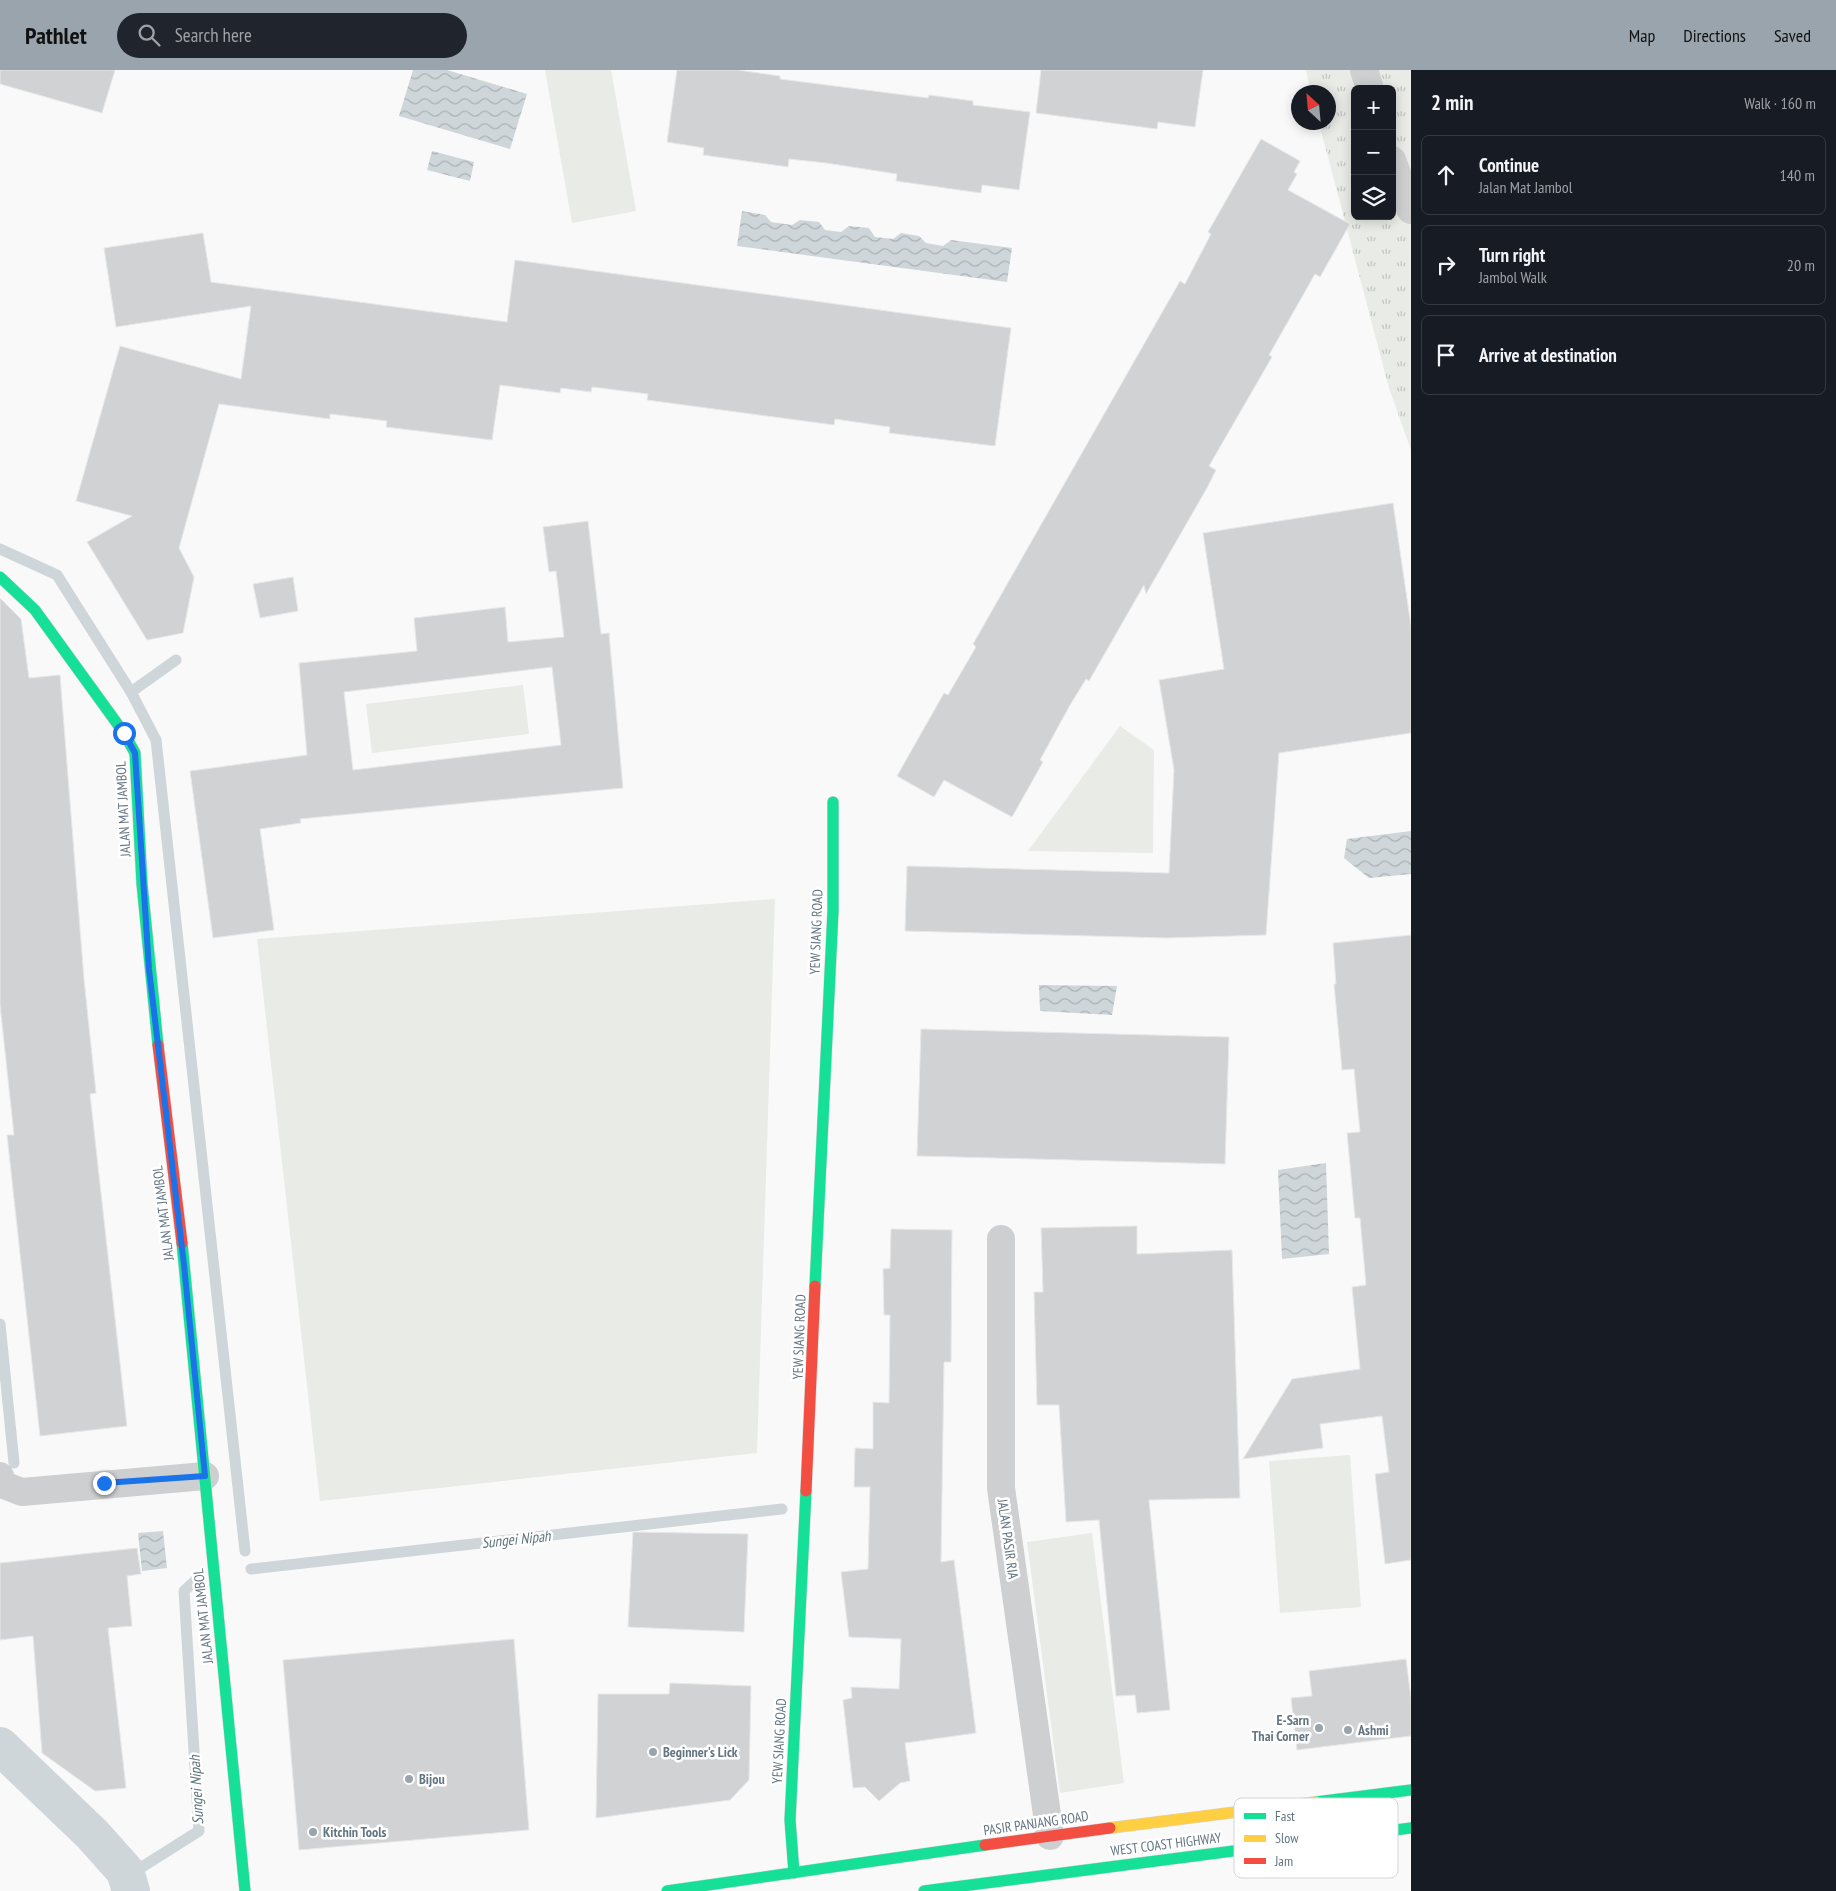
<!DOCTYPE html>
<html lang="en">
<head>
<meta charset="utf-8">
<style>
  body { margin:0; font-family:"PT Sans Narrow",sans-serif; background:#20242c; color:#f1f3f6 }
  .controls { position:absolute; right:15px; top:15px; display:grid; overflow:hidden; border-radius:8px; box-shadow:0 2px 12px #0003 }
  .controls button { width:45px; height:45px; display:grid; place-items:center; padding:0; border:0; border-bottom:1px solid #363941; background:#171b24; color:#f1f3f6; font:25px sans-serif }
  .compass { position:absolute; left:1291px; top:15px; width:45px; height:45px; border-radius:50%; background:#171b24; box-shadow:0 2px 12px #0003; rotate:334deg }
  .stop { position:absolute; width:15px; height:15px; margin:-11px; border:4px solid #1a73e8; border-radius:50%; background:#fff }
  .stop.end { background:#1a73e8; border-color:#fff; box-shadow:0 1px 5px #0008 }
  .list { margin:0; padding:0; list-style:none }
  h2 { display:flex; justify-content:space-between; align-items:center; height:65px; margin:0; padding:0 20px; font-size:21px }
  h2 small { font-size:16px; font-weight:400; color:#9ea1a6 }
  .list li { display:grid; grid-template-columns:32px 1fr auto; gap:15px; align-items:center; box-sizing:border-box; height:80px; margin:0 10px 10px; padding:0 10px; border:1px solid #363941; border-radius:8px }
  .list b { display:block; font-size:19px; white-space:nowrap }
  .list p { margin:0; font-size:16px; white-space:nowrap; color:#9ea1a6 }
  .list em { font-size:16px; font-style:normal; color:#9ea1a6 }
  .icon { flex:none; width:28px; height:28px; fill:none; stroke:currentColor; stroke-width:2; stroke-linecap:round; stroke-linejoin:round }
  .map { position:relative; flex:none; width:1411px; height:1821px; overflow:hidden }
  header { display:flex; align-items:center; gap:30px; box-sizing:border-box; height:70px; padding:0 25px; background:#99a4ac; color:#111 }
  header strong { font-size:24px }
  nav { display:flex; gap:28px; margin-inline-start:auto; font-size:18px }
  .search { width:350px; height:45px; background:#20242c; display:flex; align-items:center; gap:12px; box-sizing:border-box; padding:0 18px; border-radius:28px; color:#9ea1a6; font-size:19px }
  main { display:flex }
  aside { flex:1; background:#171b24 }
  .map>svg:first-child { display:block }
</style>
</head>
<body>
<header>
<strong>Pathlet</strong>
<div class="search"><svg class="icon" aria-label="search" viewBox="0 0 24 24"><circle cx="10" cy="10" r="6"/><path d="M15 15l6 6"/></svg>Search here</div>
<nav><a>Map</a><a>Directions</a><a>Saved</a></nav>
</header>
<main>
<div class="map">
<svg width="1411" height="1821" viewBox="0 0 1411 1821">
  <defs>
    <pattern id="park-tufts" width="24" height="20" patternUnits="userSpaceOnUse" patternTransform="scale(1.25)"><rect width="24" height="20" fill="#e8ebe6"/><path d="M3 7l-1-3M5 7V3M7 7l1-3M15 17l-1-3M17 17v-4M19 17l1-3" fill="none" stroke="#c0c3c0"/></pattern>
    <pattern id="water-waves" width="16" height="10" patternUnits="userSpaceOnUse" patternTransform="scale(1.25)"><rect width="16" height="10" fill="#ced6d9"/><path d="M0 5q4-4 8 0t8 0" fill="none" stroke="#abb2b5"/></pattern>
  </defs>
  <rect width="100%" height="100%" fill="#f9f9f9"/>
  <!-- grass -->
  <g fill="#e8ebe6">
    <path d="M 545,0 L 611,0 L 636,141 L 572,153 Z"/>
    <path d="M 523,615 L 529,664 L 372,683 L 366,634 Z"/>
    <path d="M 1120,656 L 1154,680 L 1153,783 L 1028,781 Z"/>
    <path d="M 775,829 L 757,1383 L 320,1431 L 257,869 Z"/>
    <path d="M 1350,1385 L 1361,1537 L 1280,1543 L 1269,1391 Z"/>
    <path d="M 1092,1463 L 1124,1713 L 1060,1723 L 1027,1472 Z"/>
  </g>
  <!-- park -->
  <path fill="url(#park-tufts)" fill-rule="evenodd" d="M 1306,0 L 1411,0 L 1411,380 L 1389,318 L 1319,53 L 1328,52 L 1328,22 L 1311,22 ZM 1355,19 L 1392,19 L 1392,146 L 1355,146 Z"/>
  <!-- water -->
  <g fill="url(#water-waves)">
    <path d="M 413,0 L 447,0 L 527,24 L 510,79 L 399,46 Z"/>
    <path d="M 432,81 L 474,92 L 470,111 L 427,100 Z"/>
    <path d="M 742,141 L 765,145 L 771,152 L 792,155 L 800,150 L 819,152 L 825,160 L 841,162 L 849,156 L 869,158 L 875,167 L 893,169 L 901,163 L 919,166 L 926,173 L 943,176 L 951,170 L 1012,178 L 1007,212 L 737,176 Z"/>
    <path d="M 1411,761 L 1411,804 L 1369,808 L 1344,788 L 1347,769 Z"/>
    <path d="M 1039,915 L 1117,916 L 1112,945 L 1040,941 Z"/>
    <path d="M 1326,1093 L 1329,1184 L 1282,1189 L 1278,1100 Z"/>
    <path d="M 163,1461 L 167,1498 L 142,1501 L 138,1463 Z"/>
  </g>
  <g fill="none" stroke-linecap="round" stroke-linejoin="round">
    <!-- stream -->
    <g stroke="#ced6d9" stroke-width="11">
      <path d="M 0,479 L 57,505 L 131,622 L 156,670 L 245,1481"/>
      <path d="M 131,622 L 176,590"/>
      <path d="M 0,1254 L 14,1393"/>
      <path d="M 251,1499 L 782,1439"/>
      <path d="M 125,1801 L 134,1802 L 199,1761 L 184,1521 L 196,1510"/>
    </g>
    <!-- canal -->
    <path stroke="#ced6d9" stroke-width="38" d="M 0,1676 L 92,1764 L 125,1801 L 131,1821"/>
  </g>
  <!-- building -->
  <g fill="#d0d2d3" stroke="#e8e8e8" fill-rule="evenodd">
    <path d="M 0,0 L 115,0 L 102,43 L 0,14 Z"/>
    <path d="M 677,0 L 738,0 L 780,6 L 780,9 L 928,28 L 929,25 L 973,31 L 973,35 L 1030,42 L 1019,120 L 982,115 L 981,123 L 896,111 L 897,104 L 826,93 L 789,89 L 788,97 L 703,85 L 704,78 L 667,72 Z"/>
    <path d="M 1041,0 L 1203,0 L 1195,57 L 1158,52 L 1157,59 L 1036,43 Z"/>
    <path d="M 1261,69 L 1300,91 L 1294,102 L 1297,104 L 1288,120 L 1350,154 L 1320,207 L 1315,204 L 1269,285 L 1272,287 L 1209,396 L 1216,400 L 1207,418 L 1146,524 L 1144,515 L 1089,611 L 1086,609 L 1070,635 L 1040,690 L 1043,692 L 1012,747 L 944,710 L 934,727 L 897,706 L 944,623 L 948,625 L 976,577 L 973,574 L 1180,211 L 1185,214 L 1211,164 L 1208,162 Z"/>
    <path d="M 203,163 L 211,212 L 507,252 L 515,190 L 1011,258 L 995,376 L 889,363 L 890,357 L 835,349 L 834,355 L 647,330 L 648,324 L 592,317 L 591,322 L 561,318 L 560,323 L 500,315 L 492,370 L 386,357 L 387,351 L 330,344 L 330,349 L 219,334 L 179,478 L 194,507 L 183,563 L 147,570 L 87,472 L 132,446 L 76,431 L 120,276 L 241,309 L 251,236 L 116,257 L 104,178 Z"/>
    <path d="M 1393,433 L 1411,556 L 1411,663 L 1279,683 L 1266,865 L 1167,868 L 905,861 L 907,796 L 1169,803 L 1174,700 L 1159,610 L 1224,599 L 1203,463 Z"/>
    <path d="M 588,451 L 601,564 L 609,563 L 623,718 L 300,749 L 301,753 L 260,759 L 274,860 L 213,868 L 190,701 L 307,685 L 299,593 L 417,581 L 414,548 L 505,537 L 508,572 L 564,567 L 556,501 L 549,502 L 543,457 ZM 552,597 L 561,675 L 353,700 L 344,622 Z"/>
    <path d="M 293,507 L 298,541 L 260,548 L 253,514 Z"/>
    <path d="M 0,528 L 21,549 L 29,608 L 60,605 L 84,909 L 96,1023 L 90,1024 L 127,1356 L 40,1366 L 7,1065 L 14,1065 L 0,935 Z"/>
    <path d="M 1411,865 L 1411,1490 L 1385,1494 L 1375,1404 L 1389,1402 L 1382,1346 L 1320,1354 L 1323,1378 L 1243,1389 L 1292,1309 L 1360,1299 L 1352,1217 L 1366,1215 L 1360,1148 L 1355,1148 L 1347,1063 L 1360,1062 L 1354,999 L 1342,1000 L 1334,914 L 1336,914 L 1333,873 Z"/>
    <path d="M 921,959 L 1229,967 L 1225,1094 L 917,1086 Z"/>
    <path d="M 1137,1156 L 1137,1184 L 1232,1180 L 1240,1428 L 1149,1430 L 1170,1640 L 1137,1643 L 1135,1625 L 1116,1626 L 1099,1450 L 1066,1452 L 1059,1335 L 1037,1335 L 1034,1222 L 1043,1222 L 1041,1158 Z"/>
    <path d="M 891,1159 L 952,1160 L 951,1292 L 944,1292 L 941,1492 L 954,1490 L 976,1663 L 905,1673 L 910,1711 L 900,1713 L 879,1731 L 865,1717 L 853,1718 L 843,1630 L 852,1628 L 851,1617 L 899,1619 L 901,1569 L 849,1567 L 841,1502 L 868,1499 L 870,1417 L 854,1417 L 855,1378 L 873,1379 L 873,1332 L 889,1333 L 890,1245 L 884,1245 L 883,1199 L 890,1198 Z"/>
    <path d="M 633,1462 L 748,1464 L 744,1562 L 628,1557 Z"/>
    <path d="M 137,1478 L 141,1504 L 127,1506 L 132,1556 L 108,1558 L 126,1718 L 95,1721 L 42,1683 L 33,1566 L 0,1570 L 0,1493 Z"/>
    <path d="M 514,1569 L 529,1760 L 299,1780 L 283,1590 Z"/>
    <path d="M 1406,1589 L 1411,1628 L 1411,1666 L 1297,1680 L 1291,1628 L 1312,1626 L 1309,1601 Z"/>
    <path d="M 670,1613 L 751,1616 L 749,1710 L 730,1730 L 596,1748 L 598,1624 L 669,1624 Z"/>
  </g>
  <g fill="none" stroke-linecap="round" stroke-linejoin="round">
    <!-- fast casing -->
    <g stroke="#d5d6d7" stroke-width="12">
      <g id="fast">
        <path d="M 0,507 L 35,540 L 124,663 L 135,683 L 142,814 L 158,975"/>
        <path d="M 182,1173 L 245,1821"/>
        <path d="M 815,1216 L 833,841 L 833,732"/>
        <path d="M 1316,1732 L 1411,1720"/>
        <path d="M 794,1803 L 790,1750 L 806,1421"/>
        <path d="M 667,1821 L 985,1775"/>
        <path d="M 924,1821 L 1411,1758"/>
      </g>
    </g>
    <!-- slow casing -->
    <g stroke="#d5d6d7" stroke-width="12">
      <path id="slow" d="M 1110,1758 L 1316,1732"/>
    </g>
    <!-- jam casing -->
    <g stroke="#d5d6d7" stroke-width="12">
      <g id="jam">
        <path d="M 158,975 L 182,1173"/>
        <path d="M 806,1421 L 815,1216"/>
        <path d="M 985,1775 L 1110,1758"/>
      </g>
    </g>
    <!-- street -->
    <g stroke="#cecfd0" stroke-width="28">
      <path d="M 1364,0 L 1370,19"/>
      <path d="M 1392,90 L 1411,140"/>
      <path d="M 1001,1169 L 1001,1418 L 1050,1766"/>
      <path d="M 0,1406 L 1,1414 L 22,1422 L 205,1406"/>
    </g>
    <!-- fast -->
    <use href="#fast" stroke="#16e098" stroke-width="11"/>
    <!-- slow -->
    <use href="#slow" stroke="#ffcf43" stroke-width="11"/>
    <!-- jam -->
    <use href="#jam" stroke="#f24e42" stroke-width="11"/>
  </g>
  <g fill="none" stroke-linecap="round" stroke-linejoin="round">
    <!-- route -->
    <path stroke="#1a73e8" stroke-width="6" d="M 104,1413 L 205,1406 L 184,1195 L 149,899 L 135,683 L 124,663"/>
  </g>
  <!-- markers -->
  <g fill="#99a4ac" stroke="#fff" stroke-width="2">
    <circle cx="1319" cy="1658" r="5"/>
    <circle cx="1348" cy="1660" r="5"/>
    <circle cx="653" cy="1682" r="5"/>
    <circle cx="409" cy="1709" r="5"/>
    <circle cx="313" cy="1762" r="5"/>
  </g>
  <g text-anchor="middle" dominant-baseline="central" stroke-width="5" stroke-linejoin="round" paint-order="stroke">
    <!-- street labels -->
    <g font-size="14" fill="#657683" stroke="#fff">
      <text transform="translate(123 739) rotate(-93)">JALAN MAT JAMBOL</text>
      <text transform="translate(816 862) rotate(-88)">YEW SIANG ROAD</text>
      <text transform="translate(163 1143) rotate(-97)">JALAN MAT JAMBOL</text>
      <text transform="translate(799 1267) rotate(-88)">YEW SIANG ROAD</text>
      <text transform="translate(1008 1469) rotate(82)">JALAN PASIR RIA</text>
      <text transform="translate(203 1546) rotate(-96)">JALAN MAT JAMBOL</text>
      <text transform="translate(779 1671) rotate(-87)">YEW SIANG ROAD</text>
      <text transform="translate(1036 1753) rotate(-8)">PASIR PANJANG ROAD</text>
      <text transform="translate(1166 1774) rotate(-7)">WEST COAST HIGHWAY</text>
    </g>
    <!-- poi labels -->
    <g font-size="14" font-weight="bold" fill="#657683" stroke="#fff" text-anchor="start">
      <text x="1309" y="1650" text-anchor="end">E-Sarn<tspan x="1309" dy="16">Thai Corner</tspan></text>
      <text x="1358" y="1660">Ashmi</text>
      <text x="663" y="1682">Beginner's Lick</text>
      <text x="419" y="1709">Bijou</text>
      <text x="323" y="1762">Kitchin Tools</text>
    </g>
    <!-- water labels -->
    <g font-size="15" font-style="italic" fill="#60757c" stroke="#fff">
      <text transform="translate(516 1469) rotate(-6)">Sungei Nipah</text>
      <text transform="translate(196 1720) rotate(-93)">Sungei Nipah</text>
    </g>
  </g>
  <!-- legend -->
  <rect x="1234" y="1728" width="164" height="80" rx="8" fill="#fff" stroke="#d1d6da" stroke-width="1"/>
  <rect x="1244" y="1743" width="22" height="6" fill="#16e098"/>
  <rect x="1244" y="1765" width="22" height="7" fill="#ffcf43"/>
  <rect x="1244" y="1788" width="22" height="6" fill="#f24e42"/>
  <g font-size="14" fill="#657683">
    <text x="1275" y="1751">Fast</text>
    <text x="1275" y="1773">Slow</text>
    <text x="1275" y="1796">Jam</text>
  </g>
</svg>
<div class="controls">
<button>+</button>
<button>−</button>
<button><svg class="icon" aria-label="layers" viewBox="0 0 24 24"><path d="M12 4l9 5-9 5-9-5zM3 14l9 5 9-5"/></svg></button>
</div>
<svg class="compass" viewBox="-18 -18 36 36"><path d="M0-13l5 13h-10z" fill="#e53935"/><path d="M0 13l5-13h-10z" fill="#9ea1a6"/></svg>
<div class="stop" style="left:124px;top:663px"></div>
<div class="stop end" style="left:104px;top:1413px"></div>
</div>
<aside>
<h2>2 min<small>Walk · 160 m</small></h2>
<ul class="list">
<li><svg class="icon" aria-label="ahead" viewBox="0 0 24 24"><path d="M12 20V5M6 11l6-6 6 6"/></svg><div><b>Continue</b><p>Jalan Mat Jambol</p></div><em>140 m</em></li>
<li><svg class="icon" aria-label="right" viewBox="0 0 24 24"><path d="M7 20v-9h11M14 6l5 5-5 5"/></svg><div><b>Turn right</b><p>Jambol Walk</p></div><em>20 m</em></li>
<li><svg class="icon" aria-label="arrive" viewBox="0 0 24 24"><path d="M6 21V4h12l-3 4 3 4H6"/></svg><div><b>Arrive at destination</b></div></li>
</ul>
</aside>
</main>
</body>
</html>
